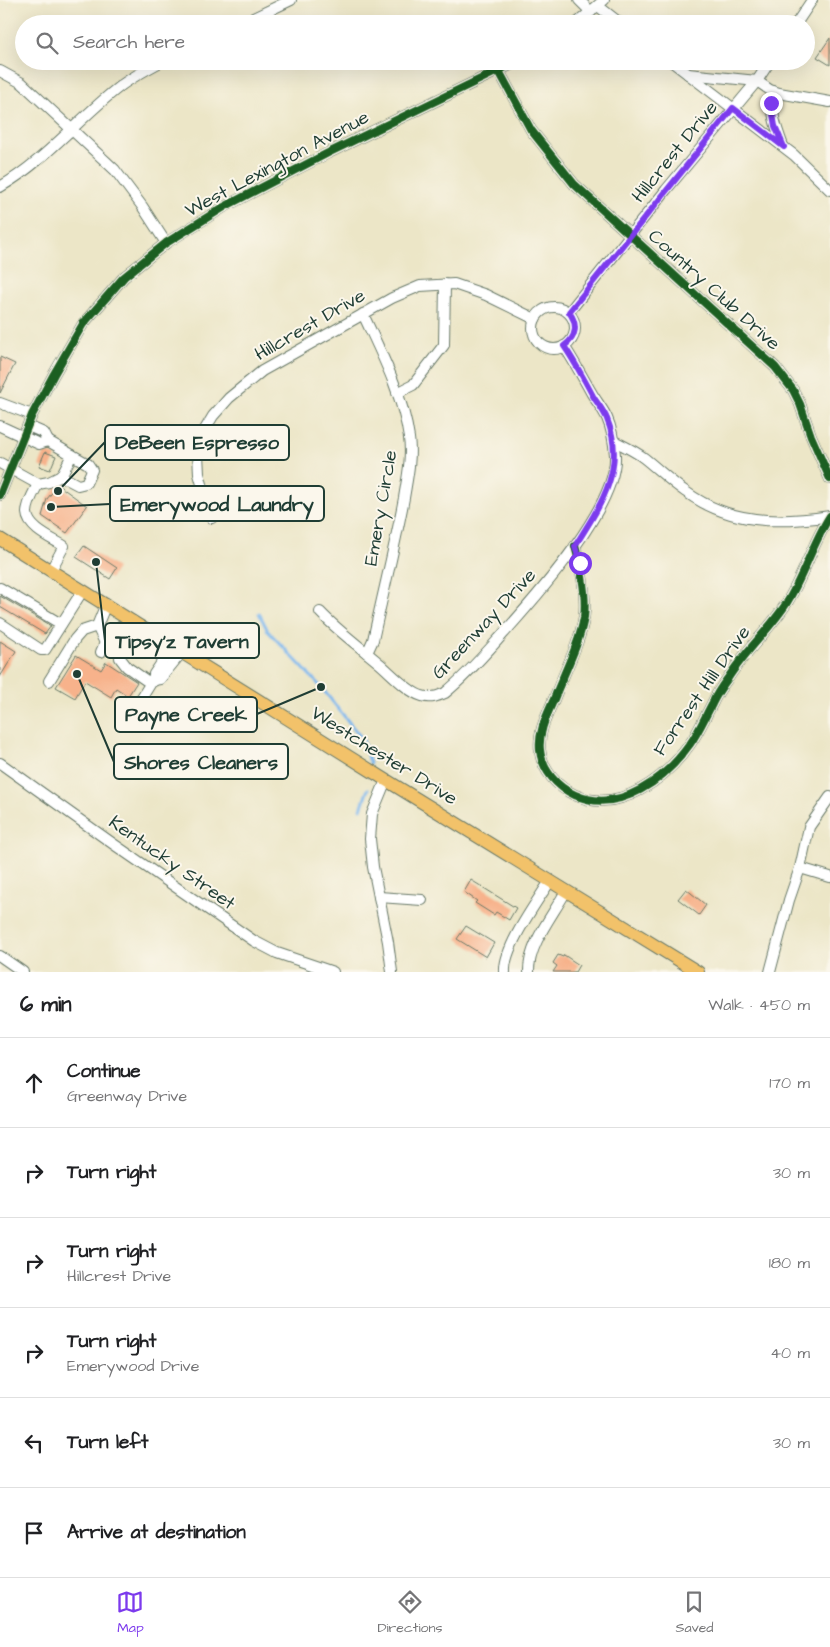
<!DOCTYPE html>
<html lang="en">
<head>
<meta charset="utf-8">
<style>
  body { margin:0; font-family:"Architects Daughter",sans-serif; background:#f6f6f6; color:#202124 }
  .stop { position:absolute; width:15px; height:15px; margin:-11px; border:4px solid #7c3aed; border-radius:50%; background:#fff }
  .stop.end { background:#7c3aed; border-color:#fff; box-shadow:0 1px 5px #0008 }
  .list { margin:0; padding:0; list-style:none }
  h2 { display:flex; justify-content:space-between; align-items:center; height:65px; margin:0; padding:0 20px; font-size:21px }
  h2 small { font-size:16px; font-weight:400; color:#757577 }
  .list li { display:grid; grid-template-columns:32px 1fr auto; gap:15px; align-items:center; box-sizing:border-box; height:90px; padding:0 20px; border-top:1px solid #e0e0e0 }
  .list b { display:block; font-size:19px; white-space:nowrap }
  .list p { margin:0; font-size:16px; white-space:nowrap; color:#757577 }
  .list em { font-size:16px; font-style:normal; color:#757577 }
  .icon { flex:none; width:28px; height:28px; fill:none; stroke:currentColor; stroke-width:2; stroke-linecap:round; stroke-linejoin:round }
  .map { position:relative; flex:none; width:830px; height:972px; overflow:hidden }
  .search { position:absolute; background:#fff; box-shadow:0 5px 20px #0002; left:15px; right:15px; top:15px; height:55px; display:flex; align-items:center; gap:12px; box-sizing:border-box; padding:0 18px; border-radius:28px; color:#757577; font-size:19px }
  .sheet { height:605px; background:#fff }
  nav { display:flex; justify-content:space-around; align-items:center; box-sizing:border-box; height:70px; border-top:1px solid #e0e0e0; background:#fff; font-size:14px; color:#757577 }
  nav a { display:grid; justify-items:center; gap:2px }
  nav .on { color:#7c3aed }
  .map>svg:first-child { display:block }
</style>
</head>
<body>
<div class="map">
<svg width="830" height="972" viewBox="0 0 830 972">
  <rect width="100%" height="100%" fill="#fbf7ec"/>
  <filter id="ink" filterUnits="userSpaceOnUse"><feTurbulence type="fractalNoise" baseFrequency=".02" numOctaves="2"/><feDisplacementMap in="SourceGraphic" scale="10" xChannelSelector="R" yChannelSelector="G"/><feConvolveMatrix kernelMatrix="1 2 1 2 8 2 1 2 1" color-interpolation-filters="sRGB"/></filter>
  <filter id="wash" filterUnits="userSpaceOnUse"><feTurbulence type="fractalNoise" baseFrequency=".0096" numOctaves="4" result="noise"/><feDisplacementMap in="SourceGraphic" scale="20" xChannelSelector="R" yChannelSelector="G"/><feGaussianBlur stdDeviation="1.12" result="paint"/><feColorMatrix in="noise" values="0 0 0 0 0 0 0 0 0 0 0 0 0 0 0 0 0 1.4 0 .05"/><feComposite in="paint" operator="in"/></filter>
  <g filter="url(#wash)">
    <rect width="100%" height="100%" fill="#ece6c7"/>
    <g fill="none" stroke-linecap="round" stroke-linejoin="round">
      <!-- stream -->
      <g stroke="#7db8ee" stroke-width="3">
        <path d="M 259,613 L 268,631 L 321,687 L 363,740 L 370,763"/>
        <path d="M 361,809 L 368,789"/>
      </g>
    </g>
    <g id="blocks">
      <!-- building -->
      <g fill="#f7b28b">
        <path d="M 830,38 L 830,65 L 817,57 Z"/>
        <path d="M 0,357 L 15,364 L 0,393 Z"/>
        <path d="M 45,452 L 56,456 L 50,470 L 39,466 Z"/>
        <path d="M 58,485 L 87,506 L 67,533 L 42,516 L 47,499 Z"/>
        <path d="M 84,546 L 117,568 L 110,579 L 76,557 Z"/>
        <path d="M 0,596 L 51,626 L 45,634 L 0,607 Z"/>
        <path d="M 0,641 L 16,651 L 0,677 Z"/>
        <path d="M 76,655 L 101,670 L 106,662 L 137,682 L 128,696 L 116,688 L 111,697 L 85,681 L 75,698 L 56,687 Z"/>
        <path d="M 471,880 L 516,908 L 509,920 L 496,912 L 494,915 L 475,903 L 477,901 L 464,892 Z"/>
        <path d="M 686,889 L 706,905 L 699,915 L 678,899 Z"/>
        <path d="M 466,926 L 494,943 L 486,957 L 457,939 Z"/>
        <path d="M 558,955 L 563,957 L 564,955 L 579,965 L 575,972 L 553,972 L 557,966 L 553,963 Z"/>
      </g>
    </g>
  </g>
  <g filter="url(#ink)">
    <use href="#blocks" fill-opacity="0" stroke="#677867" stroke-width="1"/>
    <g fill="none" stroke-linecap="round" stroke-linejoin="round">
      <!-- minor casing -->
      <g stroke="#677867" stroke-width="12">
        <g id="minor">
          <path d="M 579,0 L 591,12"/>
          <path d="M 598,6 L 621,24"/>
          <path d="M 241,24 L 291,0"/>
          <path d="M 576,24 L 604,0"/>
          <path d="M 796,24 L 812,0"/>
          <path d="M 671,61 L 794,155 L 830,190"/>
          <path d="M 0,71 L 22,83 L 115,170 L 142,206 L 166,243"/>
          <path d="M 499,71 L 531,130 L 574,184 L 775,367 L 793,390 L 800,404 L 811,436 L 830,479"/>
          <path d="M 688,74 L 757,81 L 770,90 L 779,93 L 830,102"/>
          <path d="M 773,91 C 770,111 776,127 783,146"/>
          <path d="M 0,187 C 45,161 78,119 119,87 C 132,77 147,69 162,61"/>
          <circle cx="554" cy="328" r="21"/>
          <path d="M 569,312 L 666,190 L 757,81 L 770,61"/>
          <path d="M 363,314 C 381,353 403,395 409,438 C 412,458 407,479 404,498 C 395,546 383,593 373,640 L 367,653"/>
          <path d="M 397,393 L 413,385 L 444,345 L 445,284"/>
          <path d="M 0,403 L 32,415"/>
          <path d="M 0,426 L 39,444 L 48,441 L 44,433 L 28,426"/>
          <path d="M 614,441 C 624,446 635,451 644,458 C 658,469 671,482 686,492 C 730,524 778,524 830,516"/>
          <path d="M 0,463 L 38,484 C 34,492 27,503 27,513 C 28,529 53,539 64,546 L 51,570"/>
          <path d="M 61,476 L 72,455"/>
          <path d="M 38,484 L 49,482 L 61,476 L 78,485 L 86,483 L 92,470 L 88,464 L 48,441"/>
          <path d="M 0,495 L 32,415 L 54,374 L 83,324 L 124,277 L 166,243 L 224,207 L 328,153 L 518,61"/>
          <path d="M 212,518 L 199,474 L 198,454 L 204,431 L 213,416 L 229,398 L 262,371 L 392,298 L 420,286 L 454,284 L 486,295 L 535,319"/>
          <path d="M 575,546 C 581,568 587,594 584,617 C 580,643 563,675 554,699 C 547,715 538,732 540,750 C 542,770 557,787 575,795 C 620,815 666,778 690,744 C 699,731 705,717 712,704 C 716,695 722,686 728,678 C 745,651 769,630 786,604 C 804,576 812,544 830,516"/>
          <path d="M 0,588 L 61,624"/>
          <path d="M 320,612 C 338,631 359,646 379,663 C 391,673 408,692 422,696 C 431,699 438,696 445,693 C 467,675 485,654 504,633 C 537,596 618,506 615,455 C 614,443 612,429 607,418 C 603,409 596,401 591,392 C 582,376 574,361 564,346"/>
          <path d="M 133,621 L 120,647 L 120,658 L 127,667 L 147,681 L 160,679 L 182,652"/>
          <path d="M 0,623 L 41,650 L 45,650 L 83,590"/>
          <path d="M 101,652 L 105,643 L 97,626 L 106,604"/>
          <path d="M 49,681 L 75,639 L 82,631 L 97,626"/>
          <path d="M 154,681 L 154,674 L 173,646"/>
          <path d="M 131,715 L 152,681"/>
          <path d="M 0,763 L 112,843 L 254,941 L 277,953 L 333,972"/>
          <path d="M 386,780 L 372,814 L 370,839 L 373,867 L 388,942 L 392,972"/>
          <path d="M 800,868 L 830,877"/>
          <path d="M 379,897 L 422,900"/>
          <path d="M 0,956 L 23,972"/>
          <path d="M 505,972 C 503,948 537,902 550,881"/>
          <path d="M 529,972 C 528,945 553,915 566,891"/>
          <path d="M 770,972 L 789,900 L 800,868 L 809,827 L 830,797"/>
        </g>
      </g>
      <!-- major casing -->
      <g stroke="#677867" stroke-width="14">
        <path id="major" d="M 0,539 L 386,780 L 698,972"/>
      </g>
      <!-- minor -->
      <use href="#minor" stroke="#fff" stroke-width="10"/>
      <!-- major -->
      <use href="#major" stroke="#f2c26a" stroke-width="12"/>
      <!-- cycleway casing -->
      <g stroke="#fbf7ec" stroke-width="11">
        <g id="cycleway">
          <path d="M 499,71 L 531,130 L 574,184 L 775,367 L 793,390 L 800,404 L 811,436 L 830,479"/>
          <path d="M 0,495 L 32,415 L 54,374 L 83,324 L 124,277 L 166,243 L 224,207 L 328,153 L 518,61"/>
          <path d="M 575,546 C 581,568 587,594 584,617 C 580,643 563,675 554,699 C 547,715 538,732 540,750 C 542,770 557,787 575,795 C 620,815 666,778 690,744 C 699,731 705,717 712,704 C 716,695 722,686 728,678 C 745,651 769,630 786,604 C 804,576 812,544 830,516"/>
        </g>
      </g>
      <!-- cycleway -->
      <use href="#cycleway" stroke="#1b5e20" stroke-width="8"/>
    </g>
  </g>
  <g fill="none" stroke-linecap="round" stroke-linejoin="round" filter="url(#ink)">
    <!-- route -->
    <path stroke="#7c3aed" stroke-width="6" d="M 580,563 L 575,546 C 600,506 627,468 607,419 C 604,411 597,403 593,396 C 584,379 575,362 564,346 C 577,337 578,324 569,312 L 733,108 L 784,147 L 775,126 L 771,103"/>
  </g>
  <g text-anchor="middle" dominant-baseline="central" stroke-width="4" stroke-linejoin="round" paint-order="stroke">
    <!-- street labels -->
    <g font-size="19" fill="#1f3d34" stroke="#fbf7ec">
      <text transform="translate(675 152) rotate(-51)">Hillcrest Drive</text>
      <text transform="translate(277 164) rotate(-28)">West Lexington Avenue</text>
      <text transform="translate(714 290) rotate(42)">Country Club Drive</text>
      <text transform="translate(310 325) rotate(-30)">Hillcrest Drive</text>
      <text transform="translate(381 508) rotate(-80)">Emery Circle</text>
      <text transform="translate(484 624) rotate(-47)">Greenway Drive</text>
      <text transform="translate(702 691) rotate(-55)">Forrest Hill Drive</text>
      <text transform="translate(384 756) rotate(32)">Westchester Drive</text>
      <text transform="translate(172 863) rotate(35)">Kentucky Street</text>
    </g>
  </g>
  <!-- callouts -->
  <path fill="none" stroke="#1f3d34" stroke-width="2" d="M58 491L105 442M51 507L110 504M96 562L105 641M321 687L257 714M77 674L114 762"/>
  <g fill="#1f3d34" stroke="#fbf7ec" stroke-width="2">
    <circle cx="58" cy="491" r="5"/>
    <circle cx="51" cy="507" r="5"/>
    <circle cx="96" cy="562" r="5"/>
    <circle cx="321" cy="687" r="5"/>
    <circle cx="77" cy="674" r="5"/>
  </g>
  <g fill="#fbf7ec" stroke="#1f3d34" stroke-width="2">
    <rect x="105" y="425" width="184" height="35" rx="5"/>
    <rect x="110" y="486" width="214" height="35" rx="5"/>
    <rect x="105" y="623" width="154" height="35" rx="5"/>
    <rect x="115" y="697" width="142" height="35" rx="5"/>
    <rect x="114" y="744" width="174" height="35" rx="5"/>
  </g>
  <g font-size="20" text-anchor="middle" font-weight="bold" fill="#1f3d34">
    <text x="197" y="449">DeBeen Espresso</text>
    <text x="217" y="511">Emerywood Laundry</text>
    <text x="182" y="648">Tipsy'z Tavern</text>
    <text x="186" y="721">Payne Creek</text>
    <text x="201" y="769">Shores Cleaners</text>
  </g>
</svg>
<div class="stop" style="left:580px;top:563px"></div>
<div class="stop end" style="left:771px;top:103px"></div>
<div class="search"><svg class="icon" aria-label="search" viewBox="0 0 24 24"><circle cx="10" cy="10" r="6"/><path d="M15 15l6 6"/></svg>Search here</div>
</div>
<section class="sheet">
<h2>6 min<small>Walk · 450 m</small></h2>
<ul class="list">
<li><svg class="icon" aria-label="ahead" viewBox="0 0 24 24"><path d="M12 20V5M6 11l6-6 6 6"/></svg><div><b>Continue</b><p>Greenway Drive</p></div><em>170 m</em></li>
<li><svg class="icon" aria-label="right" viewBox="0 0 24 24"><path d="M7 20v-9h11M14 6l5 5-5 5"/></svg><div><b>Turn right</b></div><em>30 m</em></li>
<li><svg class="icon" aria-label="right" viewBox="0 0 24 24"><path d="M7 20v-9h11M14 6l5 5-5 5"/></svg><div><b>Turn right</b><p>Hillcrest Drive</p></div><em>180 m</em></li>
<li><svg class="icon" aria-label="right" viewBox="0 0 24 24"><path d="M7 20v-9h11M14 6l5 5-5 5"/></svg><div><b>Turn right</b><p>Emerywood Drive</p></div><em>40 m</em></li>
<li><svg class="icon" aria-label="left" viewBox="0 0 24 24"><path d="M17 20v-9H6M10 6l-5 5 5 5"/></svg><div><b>Turn left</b></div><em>30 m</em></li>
<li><svg class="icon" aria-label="arrive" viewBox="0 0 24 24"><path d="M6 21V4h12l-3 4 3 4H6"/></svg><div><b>Arrive at destination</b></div></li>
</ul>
</section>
<nav>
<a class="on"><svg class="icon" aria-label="map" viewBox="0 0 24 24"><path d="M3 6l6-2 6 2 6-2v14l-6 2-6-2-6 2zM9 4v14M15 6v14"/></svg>Map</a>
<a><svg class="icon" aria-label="directions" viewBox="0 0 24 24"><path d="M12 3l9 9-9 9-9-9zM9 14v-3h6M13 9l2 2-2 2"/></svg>Directions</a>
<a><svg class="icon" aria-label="saved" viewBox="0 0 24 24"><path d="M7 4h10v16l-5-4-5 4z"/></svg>Saved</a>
</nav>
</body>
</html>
